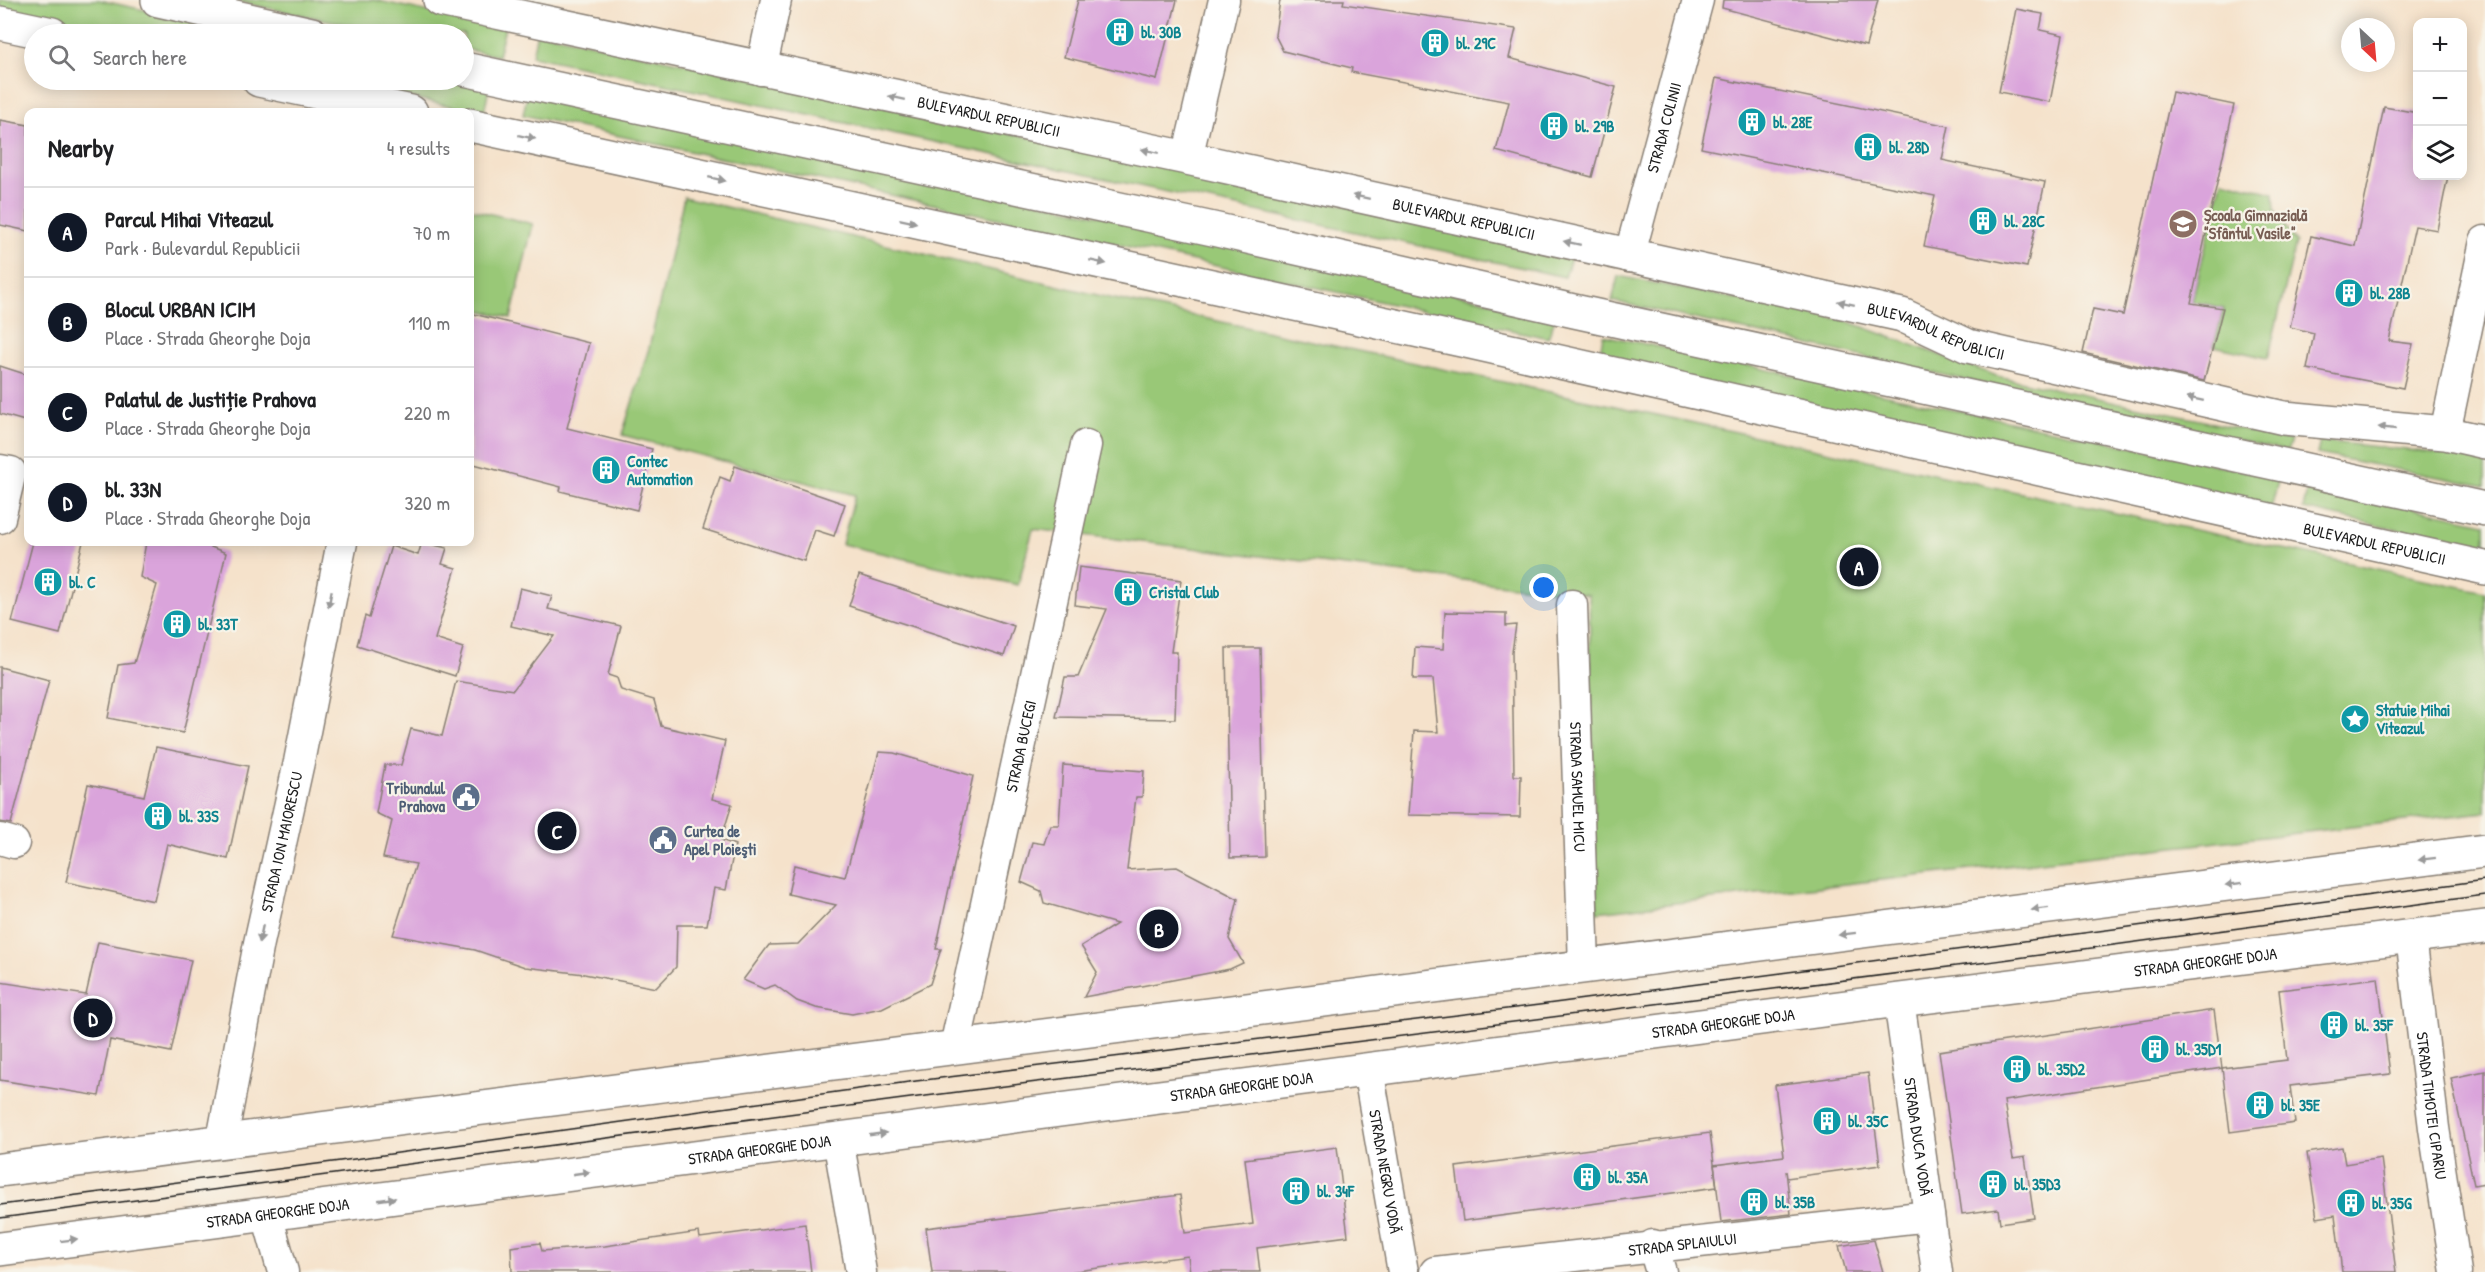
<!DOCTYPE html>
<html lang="en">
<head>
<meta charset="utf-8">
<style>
  body { margin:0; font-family:"Patrick Hand",sans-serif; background:#f6f6f6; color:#202124 }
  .controls { position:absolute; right:18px; top:18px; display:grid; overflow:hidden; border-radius:12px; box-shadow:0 3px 15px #0003 }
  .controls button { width:54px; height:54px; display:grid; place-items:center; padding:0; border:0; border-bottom:2px solid #e0e0e0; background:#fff; color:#202124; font:30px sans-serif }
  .compass { position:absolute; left:2341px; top:18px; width:54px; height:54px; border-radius:50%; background:#fff; box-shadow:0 3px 15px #0003; rotate:154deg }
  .you { position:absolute; left:1544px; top:588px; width:21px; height:21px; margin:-15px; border:4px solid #fff; border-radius:50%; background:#1a73e8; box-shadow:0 0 0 9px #1a73e833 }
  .badge { display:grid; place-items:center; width:39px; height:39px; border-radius:50%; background:#111827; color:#fff; font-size:20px; font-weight:700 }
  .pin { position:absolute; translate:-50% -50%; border:3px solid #fff; box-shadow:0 2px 6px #0006 }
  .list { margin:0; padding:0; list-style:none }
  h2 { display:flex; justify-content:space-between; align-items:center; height:78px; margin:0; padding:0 24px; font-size:26px }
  h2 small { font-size:20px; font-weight:400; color:#757577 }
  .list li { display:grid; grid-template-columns:39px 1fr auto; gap:18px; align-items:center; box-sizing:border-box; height:90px; padding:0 24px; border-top:2px solid #e0e0e0 }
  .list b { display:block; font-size:22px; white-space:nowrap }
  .list p { margin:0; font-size:20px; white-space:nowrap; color:#757577 }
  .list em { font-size:20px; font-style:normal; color:#757577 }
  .icon { flex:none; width:33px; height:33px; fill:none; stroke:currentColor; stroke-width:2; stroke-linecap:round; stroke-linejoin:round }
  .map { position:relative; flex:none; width:2485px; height:1272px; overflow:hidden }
  .search { position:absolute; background:#fff; box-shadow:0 3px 15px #0003; left:24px; top:24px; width:450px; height:66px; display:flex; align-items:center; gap:15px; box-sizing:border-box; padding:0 21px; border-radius:33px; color:#757577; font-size:22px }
  .panel { position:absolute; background:#fff; box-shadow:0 3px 15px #0003; left:24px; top:108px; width:450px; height:438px; border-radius:12px }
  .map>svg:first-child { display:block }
</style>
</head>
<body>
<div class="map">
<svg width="2485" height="1272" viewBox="0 0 2485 1272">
  <rect width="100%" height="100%" fill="#f7f3e8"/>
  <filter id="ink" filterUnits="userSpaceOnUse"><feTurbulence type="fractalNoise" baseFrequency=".0167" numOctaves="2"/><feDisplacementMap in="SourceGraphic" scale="12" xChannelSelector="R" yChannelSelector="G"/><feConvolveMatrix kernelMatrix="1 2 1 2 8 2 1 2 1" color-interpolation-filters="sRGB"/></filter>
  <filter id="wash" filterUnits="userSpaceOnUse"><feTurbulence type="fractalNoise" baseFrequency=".008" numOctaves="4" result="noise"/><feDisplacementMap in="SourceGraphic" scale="24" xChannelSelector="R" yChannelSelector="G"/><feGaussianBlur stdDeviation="1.35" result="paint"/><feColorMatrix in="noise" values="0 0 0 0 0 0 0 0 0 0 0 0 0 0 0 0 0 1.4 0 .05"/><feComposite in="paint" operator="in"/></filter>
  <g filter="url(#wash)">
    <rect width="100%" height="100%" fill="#f5e2cb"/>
    <!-- green -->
    <g fill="#99c877" stroke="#5a724a" stroke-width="1.5">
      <path d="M 0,0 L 99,0 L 253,34 L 119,34 L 0,9 Z"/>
      <path d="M 229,0 L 374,0 L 505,28 L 498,56 L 464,49 L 464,34 L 395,34 Z"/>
      <path d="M 537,32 L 1572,254 L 1565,277 L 532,56 Z"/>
      <path d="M 329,80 L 455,80 L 489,87 L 484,113 Z"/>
      <path d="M 528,90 L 1556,316 L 1548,338 L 523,115 Z"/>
      <path d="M 2222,180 L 2274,193 L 2275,211 L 2296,243 L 2268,358 L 2214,346 L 2224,308 L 2192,301 Z"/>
      <path d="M 684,197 L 1110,298 L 2485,592 L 2485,812 L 1597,912 L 1589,595 L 1033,529 L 1018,585 L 842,544 L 855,495 L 622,435 L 649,348 Z"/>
      <path d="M 470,209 L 533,224 L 511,318 L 470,308 Z"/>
      <path d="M 1618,276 L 1844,320 L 1997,376 L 2291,440 L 2287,451 C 2061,404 1837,349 1612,301 Z"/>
      <path d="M 1603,335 L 2279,478 L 2271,509 L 1599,360 Z"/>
      <path d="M 2320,441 L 2485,458 L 2485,486 L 2317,454 Z"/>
      <path d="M 2308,485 L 2485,523 L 2485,548 L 2303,509 Z"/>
    </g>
    <g id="blocks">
      <!-- building -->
      <g fill="#daa4db">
        <path d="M 1078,0 L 1177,0 L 1157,80 L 1064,57 Z"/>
        <path d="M 1280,0 L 1344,0 L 1343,4 L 1516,29 L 1509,58 L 1616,87 L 1592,177 L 1496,151 L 1509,102 L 1351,72 L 1352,68 L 1283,51 L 1275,35 Z"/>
        <path d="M 1723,0 L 1878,0 L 1866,46 L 1722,8 Z"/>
        <path d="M 2016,9 L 2043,14 L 2040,30 L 2063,35 L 2050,102 L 1999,92 Z"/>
        <path d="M 1716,78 L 1949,126 L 1942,160 L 2045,182 L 2027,267 L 1924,246 L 1935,196 L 1701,148 Z"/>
        <path d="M 2172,92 L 2234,105 L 2191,303 L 2223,308 L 2204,381 L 2083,353 L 2093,309 L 2123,315 Z"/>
        <path d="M 2384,107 L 2418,113 L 2418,176 L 2448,176 L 2437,230 L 2415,226 L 2389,341 L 2413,344 L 2403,388 L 2307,369 L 2314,333 L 2290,327 L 2311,236 L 2355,246 Z"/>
        <path d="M 0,120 L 28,125 L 28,231 L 0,225 Z"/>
        <path d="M 470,313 L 589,343 L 567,428 L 652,449 L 637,510 L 560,491 L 561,487 L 470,463 Z"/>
        <path d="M 0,366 L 28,375 L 28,422 L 0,414 Z"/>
        <path d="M 735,466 L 845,504 L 834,536 L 815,530 L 804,561 L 703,529 L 720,477 L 730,481 Z"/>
        <path d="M 33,542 L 83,542 L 60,634 L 12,622 Z"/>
        <path d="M 146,542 L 212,542 L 211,547 L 226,553 L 183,733 L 108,718 L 118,665 L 134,663 L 157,585 L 140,577 Z"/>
        <path d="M 422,542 L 447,548 L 442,564 L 456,568 L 435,639 L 463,648 L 455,676 L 357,645 L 365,616 L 369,618 L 391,546 L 418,555 Z"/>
        <path d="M 1079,567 L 1181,580 L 1171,652 L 1177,652 L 1175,719 L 1056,717 L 1065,677 L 1078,677 L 1107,609 L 1075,605 Z"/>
        <path d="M 859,575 L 1014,626 L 1004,656 L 849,606 Z"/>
        <path d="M 520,588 L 552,596 L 548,609 L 621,626 L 608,675 L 617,678 L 621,690 L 654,700 L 661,726 L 725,741 L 712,799 L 732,804 L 721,840 L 735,845 L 726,890 L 714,888 L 707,925 L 677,925 L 676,967 L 656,988 L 584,974 L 525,967 L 475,950 L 393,935 L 416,864 L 383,858 L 392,821 L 376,813 L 385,765 L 401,765 L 411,729 L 442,736 L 456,681 L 513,690 L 554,636 L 511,626 Z"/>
        <path d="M 1445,612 L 1506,613 L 1506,626 L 1516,625 L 1512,652 L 1514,776 L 1521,776 L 1520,817 L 1408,815 L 1414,731 L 1438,732 L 1433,679 L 1413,679 L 1415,647 L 1443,649 Z"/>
        <path d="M 1226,648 L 1260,648 L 1265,857 L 1230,858 Z"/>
        <path d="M 0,667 L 49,680 L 11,824 L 0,822 Z"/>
        <path d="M 156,747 L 248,766 L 228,859 L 167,844 L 154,901 L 66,882 L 88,784 L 144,796 Z"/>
        <path d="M 879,752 L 894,753 L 973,776 L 936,949 L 941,949 L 930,984 L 882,1008 L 852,1014 L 816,1008 L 797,1001 L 775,985 L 764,989 L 743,980 L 769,945 L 798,944 L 836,905 L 788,894 L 794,865 L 845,877 Z"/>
        <path d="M 1063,765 L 1144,771 L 1142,797 L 1136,797 L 1127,870 L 1177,867 L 1238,899 L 1229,939 L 1243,963 L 1230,969 L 1084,997 L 1097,972 L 1081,946 L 1117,924 L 1044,903 L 1041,891 L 1021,882 L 1032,842 L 1044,844 L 1050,825 L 1059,825 Z"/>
        <path d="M 98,942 L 191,960 L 171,1052 L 110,1040 L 99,1096 L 0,1080 L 0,982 L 86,995 Z"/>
        <path d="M 2378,978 L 2390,1074 L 2290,1086 L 2295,1123 L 2230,1132 L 2222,1068 L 2287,1060 L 2279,990 Z"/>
        <path d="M 2214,1010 L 2222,1068 L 2004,1101 L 2013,1159 L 2025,1157 L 2034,1218 L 2000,1223 L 1998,1209 L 1962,1214 L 1939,1051 Z"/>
        <path d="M 2485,1071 L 2485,1183 L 2474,1185 L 2451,1078 Z"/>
        <path d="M 1868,1073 L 1880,1165 L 1787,1178 L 1786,1171 L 1791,1214 L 1721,1222 L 1714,1165 L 1784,1156 L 1775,1085 Z"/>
        <path d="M 1710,1133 L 1717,1187 L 1463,1221 L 1456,1167 Z"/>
        <path d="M 1337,1147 L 1348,1236 L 1257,1248 L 1260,1272 L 1190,1272 L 1188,1256 L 1069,1272 L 932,1272 L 926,1228 L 1180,1195 L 1185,1233 L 1253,1224 L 1245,1159 Z"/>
        <path d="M 2342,1147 L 2345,1164 L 2381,1158 L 2396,1272 L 2342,1272 L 2335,1215 L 2317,1218 L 2307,1153 Z"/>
        <path d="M 805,1224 L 811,1272 L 512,1272 L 511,1247 L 540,1243 L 542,1251 L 605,1246 L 699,1232 L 700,1238 Z"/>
        <path d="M 1874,1240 L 1883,1272 L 1846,1272 L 1839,1246 Z"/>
      </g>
    </g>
  </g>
  <g filter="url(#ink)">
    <use href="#blocks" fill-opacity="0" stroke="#887f74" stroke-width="1.5"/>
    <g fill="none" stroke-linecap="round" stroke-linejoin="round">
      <!-- minor casing -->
      <g stroke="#887f74" stroke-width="33">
        <g id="minor">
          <path d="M 761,70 L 776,0"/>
          <path d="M 1187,158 L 1224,0"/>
          <path id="s1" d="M 1629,257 L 1698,0"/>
          <path d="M 2445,433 L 2485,241"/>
          <path d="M 0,470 L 11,472 L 0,518"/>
          <path id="s2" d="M 1572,605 L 1584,967"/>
          <path d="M 0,839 L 14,843"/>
          <path id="s3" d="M 2411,937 L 2434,1128 L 2456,1272"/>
          <path id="s4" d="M 1899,1000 L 1937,1272"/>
          <path id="s5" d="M 955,1047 L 1086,445"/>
          <path id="s6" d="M 1368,1069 L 1403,1272"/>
          <path d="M 838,1139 L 861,1272"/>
          <path id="s7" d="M 222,1140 L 259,943 L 299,762 L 342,542"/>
          <path d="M 267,1215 L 283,1272"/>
          <path d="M 1653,1245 L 1661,1272"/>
          <path id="s8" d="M 1435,1272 L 1929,1216"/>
        </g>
      </g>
      <!-- major casing -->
      <g stroke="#887f74" stroke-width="36">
        <g id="major">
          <path d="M 158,0 L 312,34"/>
          <path id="s9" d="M 440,0 L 1187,158 L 1902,315 L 1968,346 L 2284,418 L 2445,433 L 2485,442"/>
          <path d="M 0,23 L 52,34"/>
          <path d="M 464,69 L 1213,229 L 1574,311 L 2485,509"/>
          <path d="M 259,80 L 411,112"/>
          <path id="s10" d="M 470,125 L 1470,342 L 2485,568"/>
          <path d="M 0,1170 L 2485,851"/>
          <path id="s11" d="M 0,1249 L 1899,1000 L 2485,927"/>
        </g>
      </g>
      <!-- minor -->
      <use href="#minor" stroke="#fff" stroke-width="30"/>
      <!-- major -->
      <use href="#major" stroke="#fff" stroke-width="33"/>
      <!-- tram -->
      <g stroke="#1c1c1c" stroke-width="1.5">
        <path d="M 0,1205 L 340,1161 L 916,1081 L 1539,1005 L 2485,880"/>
        <path d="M 0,1218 L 918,1097 L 1988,962 L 2485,895"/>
      </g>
    </g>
    <!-- one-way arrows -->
    <defs><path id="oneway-solid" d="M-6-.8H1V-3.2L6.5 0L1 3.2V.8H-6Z" transform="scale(1.5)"/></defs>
    <g fill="#999">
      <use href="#oneway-solid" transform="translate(897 98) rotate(-168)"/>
      <use href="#oneway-solid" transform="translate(527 137) rotate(12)"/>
      <use href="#oneway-solid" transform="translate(1150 151) rotate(-168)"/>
      <use href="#oneway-solid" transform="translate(717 179) rotate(12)"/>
      <use href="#oneway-solid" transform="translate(1361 197) rotate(-168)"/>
      <use href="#oneway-solid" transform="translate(908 221) rotate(12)"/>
      <use href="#oneway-solid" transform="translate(1572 243) rotate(-168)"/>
      <use href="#oneway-solid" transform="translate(1098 262) rotate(12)"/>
      <use href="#oneway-solid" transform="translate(1846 303) rotate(-168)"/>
      <use href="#oneway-solid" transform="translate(2195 399) rotate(-168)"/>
      <use href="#oneway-solid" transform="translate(2387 428) rotate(-174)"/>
      <use href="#oneway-solid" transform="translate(330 599) rotate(101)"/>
      <use href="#oneway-solid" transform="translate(2427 859) rotate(173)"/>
      <use href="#oneway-solid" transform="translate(2234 884) rotate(173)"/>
      <use href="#oneway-solid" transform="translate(2040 909) rotate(173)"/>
      <use href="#oneway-solid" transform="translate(261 934) rotate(102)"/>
      <use href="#oneway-solid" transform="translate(1847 934) rotate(173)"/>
      <use href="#oneway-solid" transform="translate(878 1134) rotate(-8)"/>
      <use href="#oneway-solid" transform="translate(581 1173) rotate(-8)"/>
      <use href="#oneway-solid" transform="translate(387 1199) rotate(-8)"/>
      <use href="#oneway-solid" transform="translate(69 1240) rotate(-7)"/>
    </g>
  </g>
  <!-- icons -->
  <defs>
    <g id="building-disc" transform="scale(1.5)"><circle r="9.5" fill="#0f9aa8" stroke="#f7f3e8"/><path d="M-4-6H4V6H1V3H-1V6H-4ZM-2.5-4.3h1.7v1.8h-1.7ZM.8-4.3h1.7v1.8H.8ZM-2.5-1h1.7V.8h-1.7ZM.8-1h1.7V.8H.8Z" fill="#fff"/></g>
    <g id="school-disc" transform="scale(1.5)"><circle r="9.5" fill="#8d6e63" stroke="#f7f3e8"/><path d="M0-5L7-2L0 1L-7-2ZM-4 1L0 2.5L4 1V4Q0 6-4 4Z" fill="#fff"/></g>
    <g id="sight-disc" transform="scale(1.5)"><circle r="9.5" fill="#0f9aa8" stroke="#f7f3e8"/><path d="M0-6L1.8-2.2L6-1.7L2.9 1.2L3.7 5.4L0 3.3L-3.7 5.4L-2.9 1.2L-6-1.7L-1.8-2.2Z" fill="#fff"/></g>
    <g id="civic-disc" transform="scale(1.5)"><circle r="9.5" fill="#5c6f8a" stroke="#f7f3e8"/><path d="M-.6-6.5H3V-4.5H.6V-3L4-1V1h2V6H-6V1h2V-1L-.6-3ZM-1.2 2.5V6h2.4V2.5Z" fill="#fff"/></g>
  </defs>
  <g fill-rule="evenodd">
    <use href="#building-disc" x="1120" y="32"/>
    <use href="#building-disc" x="1435" y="43"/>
    <use href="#building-disc" x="1752" y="122"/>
    <use href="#building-disc" x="1554" y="126"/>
    <use href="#building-disc" x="1868" y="147"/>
    <use href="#building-disc" x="1983" y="221"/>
    <use href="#school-disc" x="2183" y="224"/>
    <use href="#building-disc" x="2349" y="293"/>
    <use href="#building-disc" x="606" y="470"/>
    <use href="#building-disc" x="48" y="582"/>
    <use href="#building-disc" x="1128" y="592"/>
    <use href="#building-disc" x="177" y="624"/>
    <use href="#sight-disc" x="2355" y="719"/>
    <use href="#civic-disc" x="466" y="797"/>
    <use href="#building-disc" x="158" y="816"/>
    <use href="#civic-disc" x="663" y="840"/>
    <use href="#building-disc" x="2334" y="1025"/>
    <use href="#building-disc" x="2155" y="1049"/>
    <use href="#building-disc" x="2017" y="1069"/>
    <use href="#building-disc" x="2260" y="1105"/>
    <use href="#building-disc" x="1827" y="1121"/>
    <use href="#building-disc" x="1587" y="1177"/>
    <use href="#building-disc" x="1993" y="1184"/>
    <use href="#building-disc" x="1296" y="1191"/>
    <use href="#building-disc" x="1754" y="1202"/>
    <use href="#building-disc" x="2351" y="1203"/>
  </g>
  <g text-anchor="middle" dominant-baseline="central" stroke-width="4.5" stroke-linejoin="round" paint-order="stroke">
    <!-- culture labels -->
    <g font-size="16" font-weight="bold" fill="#0d838f" stroke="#f7f3e8" text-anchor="start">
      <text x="1141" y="32">bl. 30B</text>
      <text x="1456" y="43">bl. 29C</text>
      <text x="1773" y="122">bl. 28E</text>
      <text x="1575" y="126">bl. 29B</text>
      <text x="1889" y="147">bl. 28D</text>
      <text x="2004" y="221">bl. 28C</text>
      <text x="2370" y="293">bl. 28B</text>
      <text x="627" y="461">Contec<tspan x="627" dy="18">Automation</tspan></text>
      <text x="69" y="582">bl. C</text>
      <text x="1149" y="592">Cristal Club</text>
      <text x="198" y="624">bl. 33T</text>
      <text x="2376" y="710">Statuie Mihai<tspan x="2376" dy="18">Viteazul</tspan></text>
      <text x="179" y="816">bl. 33S</text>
      <text x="2355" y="1025">bl. 35F</text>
      <text x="2176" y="1049">bl. 35D1</text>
      <text x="2038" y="1069">bl. 35D2</text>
      <text x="2281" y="1105">bl. 35E</text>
      <text x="1848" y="1121">bl. 35C</text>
      <text x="1608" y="1177">bl. 35A</text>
      <text x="2014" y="1184">bl. 35D3</text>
      <text x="1317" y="1191">bl. 34F</text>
      <text x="1775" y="1202">bl. 35B</text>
      <text x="2372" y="1203">bl. 35G</text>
    </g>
    <!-- street labels -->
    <g font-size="16" fill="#1c1c1c" stroke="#f7f3e8">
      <text stroke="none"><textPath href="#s9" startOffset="561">BULEVARDUL REPUBLICII</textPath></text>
      <text stroke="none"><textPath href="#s1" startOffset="134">STRADA COLINII</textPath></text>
      <text stroke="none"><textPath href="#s9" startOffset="1047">BULEVARDUL REPUBLICII</textPath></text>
      <text stroke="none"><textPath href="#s9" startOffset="1533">BULEVARDUL REPUBLICII</textPath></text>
      <text stroke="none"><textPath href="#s10" startOffset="1950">BULEVARDUL REPUBLICII</textPath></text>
      <text stroke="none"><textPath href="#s5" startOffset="308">STRADA BUCEGI</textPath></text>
      <text stroke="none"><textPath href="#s2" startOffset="182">STRADA SAMUEL MICU</textPath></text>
      <text stroke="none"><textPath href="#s7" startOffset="304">STRADA ION MAIORESCU</textPath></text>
      <text stroke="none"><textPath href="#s11" startOffset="2224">STRADA GHEORGHE DOJA</textPath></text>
      <text stroke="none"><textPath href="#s11" startOffset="1738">STRADA GHEORGHE DOJA</textPath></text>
      <text stroke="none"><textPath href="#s11" startOffset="1252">STRADA GHEORGHE DOJA</textPath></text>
      <text stroke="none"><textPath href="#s3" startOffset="170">STRADA TIMOTEI CIPARIU</textPath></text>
      <text stroke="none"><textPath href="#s4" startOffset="138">STRADA DUCA VODĂ</textPath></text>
      <text stroke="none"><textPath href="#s11" startOffset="766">STRADA GHEORGHE DOJA</textPath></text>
      <text stroke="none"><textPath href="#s6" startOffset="104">STRADA NEGRU VODĂ</textPath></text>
      <text stroke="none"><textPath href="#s11" startOffset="280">STRADA GHEORGHE DOJA</textPath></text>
      <text stroke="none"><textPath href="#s8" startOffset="249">STRADA SPLAIULUI</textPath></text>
    </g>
    <!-- education labels -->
    <g font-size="16" font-weight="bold" fill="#785e54" stroke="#f7f3e8" text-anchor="start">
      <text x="2204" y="215">Școala Gimnazială<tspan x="2204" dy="18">"Sfântul Vasile"</tspan></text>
    </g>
    <!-- service labels -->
    <g font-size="16" font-weight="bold" fill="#4e5e75" stroke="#f7f3e8" text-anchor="end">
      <text x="445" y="788">Tribunalul<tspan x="445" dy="18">Prahova</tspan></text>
      <text x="684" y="831" text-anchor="start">Curtea de<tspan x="684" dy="18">Apel Ploieşti</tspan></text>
    </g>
  </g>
</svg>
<div class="controls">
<button>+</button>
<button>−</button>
<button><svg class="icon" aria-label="layers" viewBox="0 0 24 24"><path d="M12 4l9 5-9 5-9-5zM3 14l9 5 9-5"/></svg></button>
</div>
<svg class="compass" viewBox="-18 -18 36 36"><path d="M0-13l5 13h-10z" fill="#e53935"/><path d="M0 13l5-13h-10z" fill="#757577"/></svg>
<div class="you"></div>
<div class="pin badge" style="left:1859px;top:567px">A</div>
<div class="pin badge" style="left:1159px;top:929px">B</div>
<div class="pin badge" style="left:557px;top:831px">C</div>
<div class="pin badge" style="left:93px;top:1018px">D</div>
<div class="search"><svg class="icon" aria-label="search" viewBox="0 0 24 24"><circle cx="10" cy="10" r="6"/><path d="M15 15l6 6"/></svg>Search here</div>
<section class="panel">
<h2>Nearby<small>4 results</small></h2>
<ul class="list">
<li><span class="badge">A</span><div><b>Parcul Mihai Viteazul</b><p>Park · Bulevardul Republicii</p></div><em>70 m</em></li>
<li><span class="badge">B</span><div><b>Blocul URBAN ICIM</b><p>Place · Strada Gheorghe Doja</p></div><em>110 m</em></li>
<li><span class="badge">C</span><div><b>Palatul de Justiție Prahova</b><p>Place · Strada Gheorghe Doja</p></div><em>220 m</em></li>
<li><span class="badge">D</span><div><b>bl. 33N</b><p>Place · Strada Gheorghe Doja</p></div><em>320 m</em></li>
</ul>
</section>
</div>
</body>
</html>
